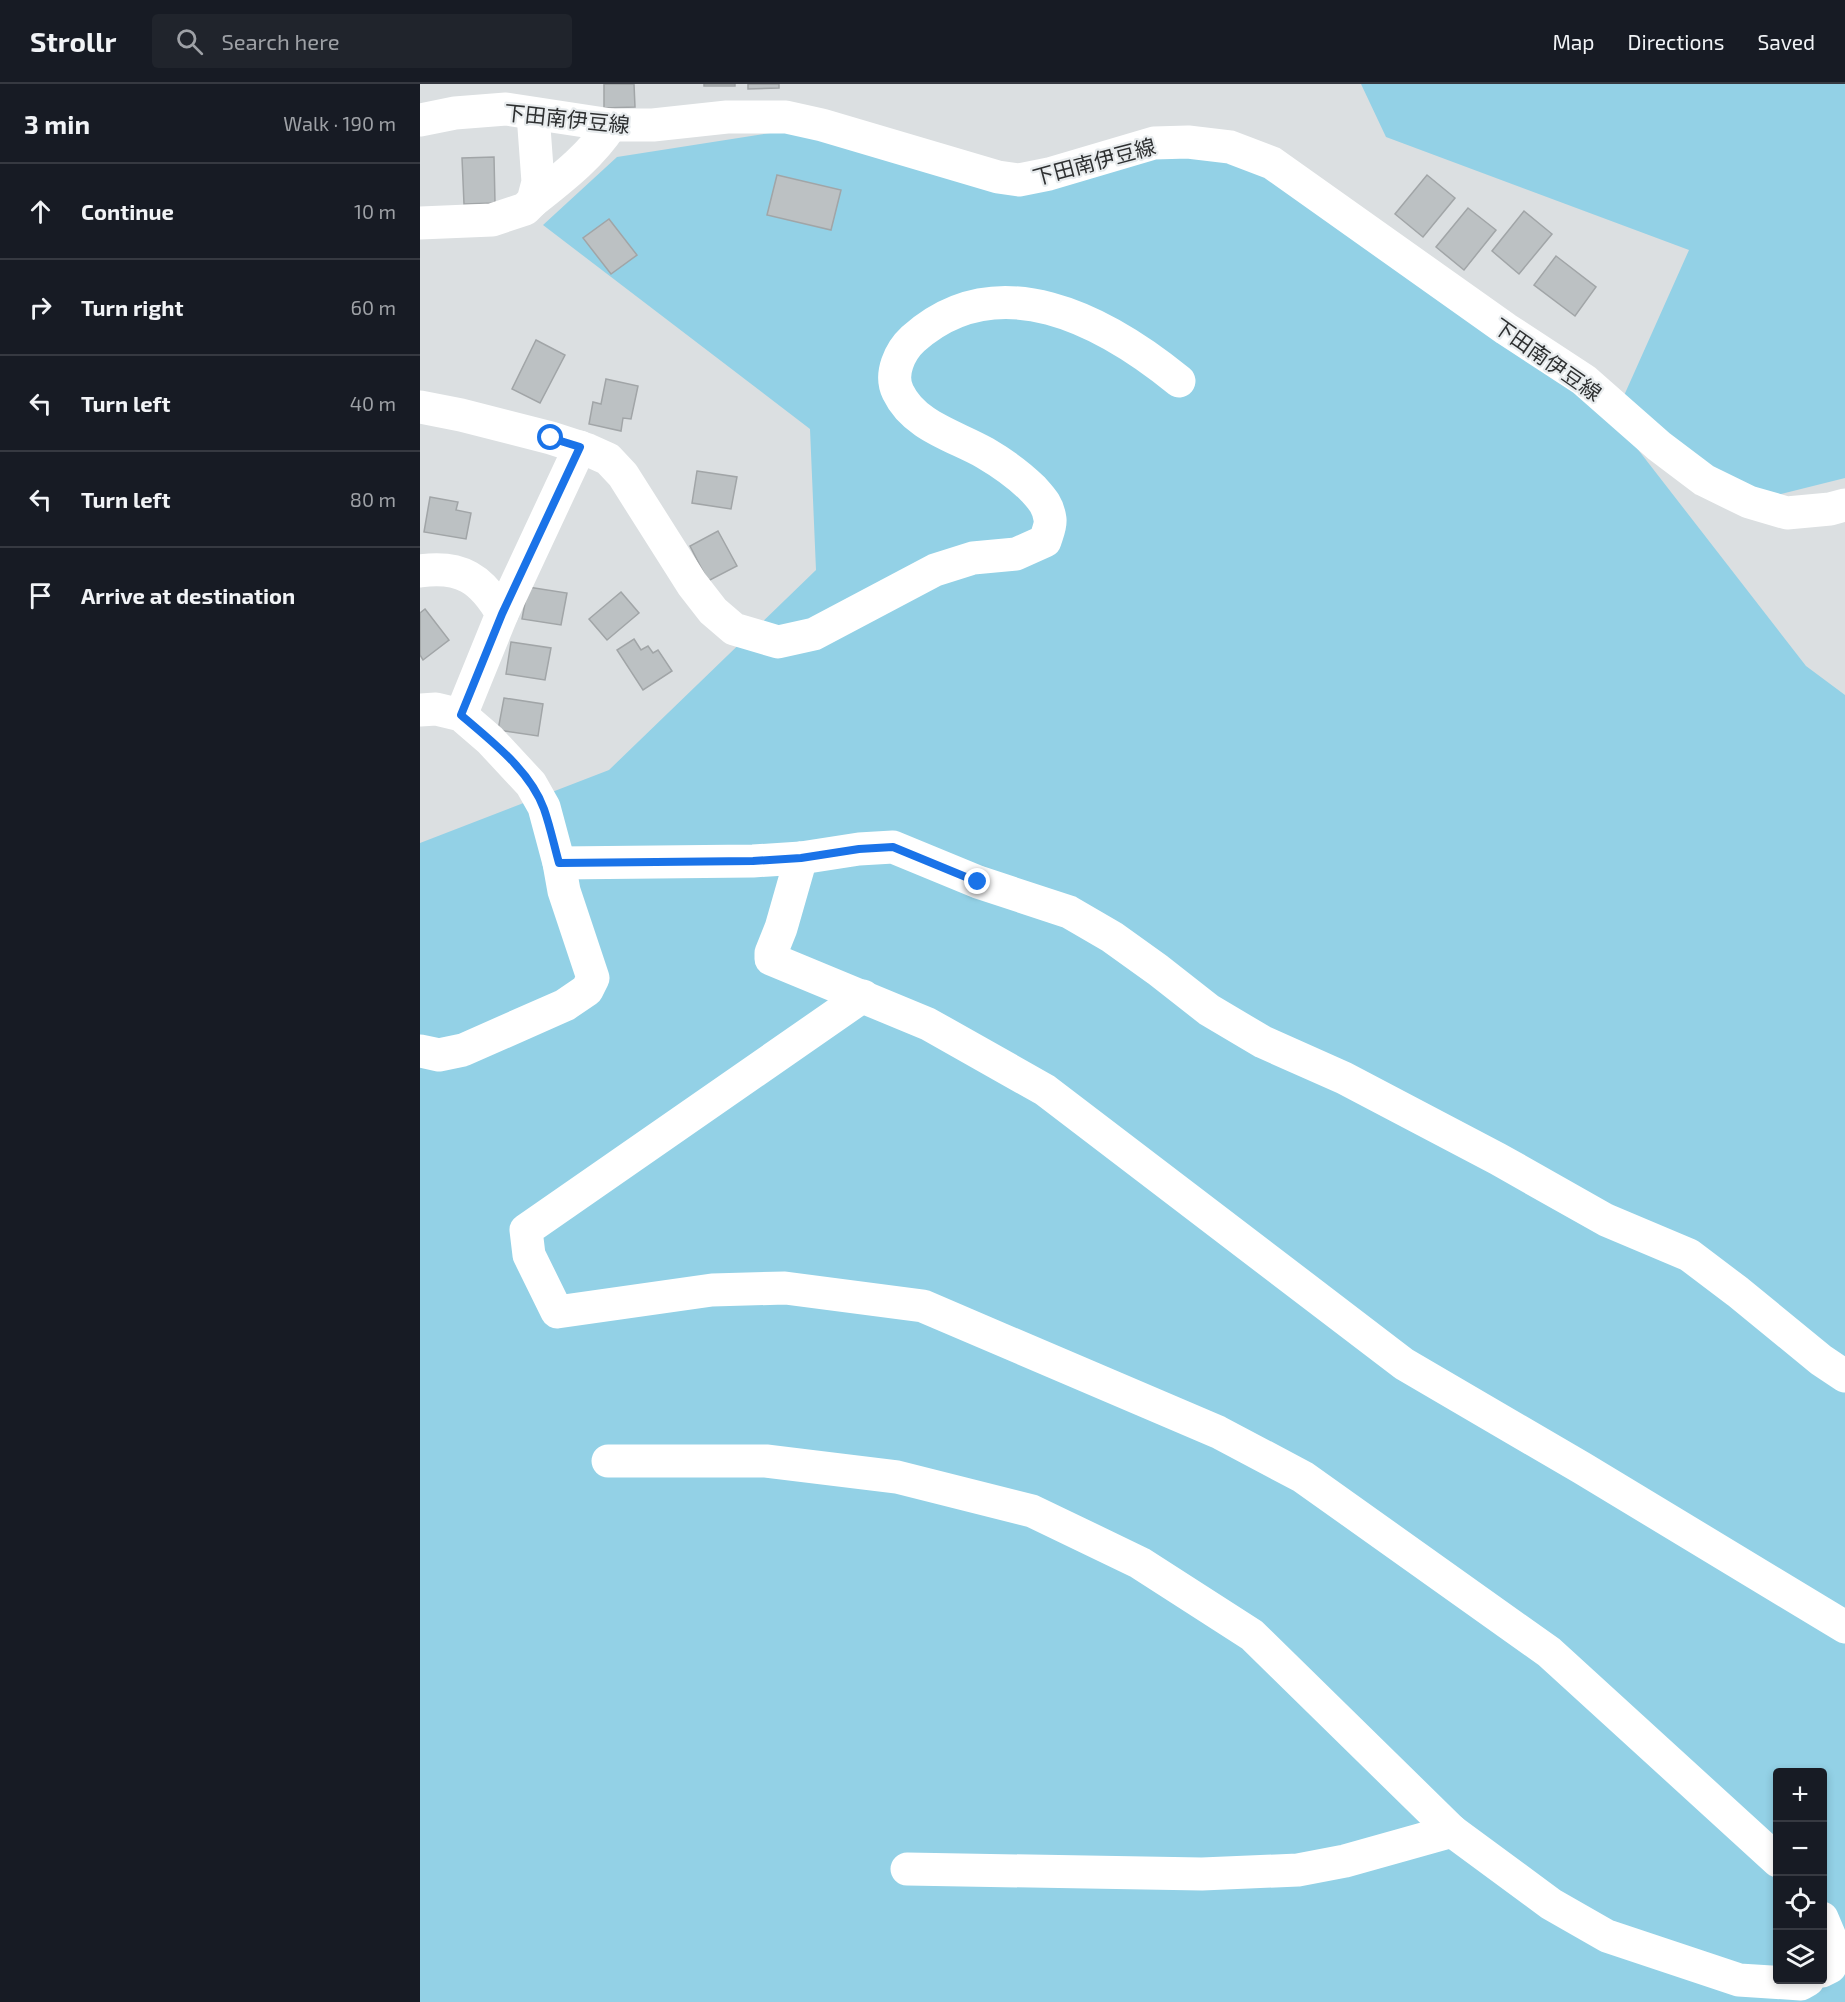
<!DOCTYPE html>
<html lang="en">
<head>
<meta charset="utf-8">
<style>
  body { margin:0; font-family:"Exo 2","Noto Sans JP",sans-serif; background:#20242c; color:#f1f3f6 }
  .controls { position:absolute; right:18px; bottom:18px; display:grid; overflow:hidden; border-radius:6px; box-shadow:0 3px 9px #0003 }
  .controls button { width:54px; height:54px; display:grid; place-items:center; padding:0; border:0; border-bottom:2px solid #363941; background:#171b24; color:#f1f3f6; font:30px sans-serif }
  .stop { position:absolute; width:18px; height:18px; margin:-14px; border:4px solid #1a73e8; border-radius:50%; background:#fff }
  .stop.end { background:#1a73e8; border-color:#fff; box-shadow:0 2px 6px #0008 }
  .list { margin:0; padding:0; list-style:none }
  h2 { display:flex; justify-content:space-between; align-items:center; height:78px; margin:0; padding:0 24px; font-size:26px }
  h2 small { font-size:20px; font-weight:400; color:#9ea1a6 }
  .list li { display:grid; grid-template-columns:39px 1fr auto; gap:18px; align-items:center; box-sizing:border-box; height:96px; padding:0 24px; border-top:2px solid #363941 }
  .list b { display:block; font-size:22px; white-space:nowrap }
  .list em { font-size:20px; font-style:normal; color:#9ea1a6 }
  .icon { flex:none; width:33px; height:33px; fill:none; stroke:currentColor; stroke-width:2; stroke-linecap:round; stroke-linejoin:round }
  .map { position:relative; flex:none; width:1425px; height:1918px; overflow:hidden }
  header { display:flex; align-items:center; gap:36px; box-sizing:border-box; height:84px; padding:0 30px; background:#171b24; border-bottom:2px solid #363941 }
  header strong { font-size:28px }
  nav { display:flex; gap:33px; margin-inline-start:auto; font-size:21px }
  .search { width:420px; height:54px; background:#20242c; display:flex; align-items:center; gap:15px; box-sizing:border-box; padding:0 21px; border-radius:6px; color:#9ea1a6; font-size:22px }
  main { display:flex }
  aside { flex:1; background:#171b24 }
  .map>svg:first-child { display:block }
</style>
</head>
<body>
<header>
<strong>Strollr</strong>
<div class="search"><svg class="icon" aria-label="search" viewBox="0 0 24 24"><circle cx="10" cy="10" r="6"/><path d="M15 15l6 6"/></svg>Search here</div>
<nav><a>Map</a><a>Directions</a><a>Saved</a></nav>
</header>
<main>
<aside>
<h2>3 min<small>Walk · 190 m</small></h2>
<ul class="list">
<li><svg class="icon" aria-label="ahead" viewBox="0 0 24 24"><path d="M12 20V5M6 11l6-6 6 6"/></svg><div><b>Continue</b></div><em>10 m</em></li>
<li><svg class="icon" aria-label="right" viewBox="0 0 24 24"><path d="M7 20v-9h11M14 6l5 5-5 5"/></svg><div><b>Turn right</b></div><em>60 m</em></li>
<li><svg class="icon" aria-label="left" viewBox="0 0 24 24"><path d="M17 20v-9H6M10 6l-5 5 5 5"/></svg><div><b>Turn left</b></div><em>40 m</em></li>
<li><svg class="icon" aria-label="left" viewBox="0 0 24 24"><path d="M17 20v-9H6M10 6l-5 5 5 5"/></svg><div><b>Turn left</b></div><em>80 m</em></li>
<li><svg class="icon" aria-label="arrive" viewBox="0 0 24 24"><path d="M6 21V4h12l-3 4 3 4H6"/></svg><div><b>Arrive at destination</b></div></li>
</ul>
</aside>
<div class="map">
<svg width="1425" height="1918" viewBox="0 0 1425 1918">
  <rect width="100%" height="100%" fill="#dbdfe1"/>
  <!-- green -->
  <g fill="#93d1e6" fill-rule="evenodd">
    <path d="M 941,0 L 1425,0 L 1425,394 L 1329,418 L 1198,325 L 1269,166 L 966,53 Z"/>
    <path d="M 402,41 L 599,96 L 810,63 L 1164,296 L 1386,582 L 1425,611 L 1425,1918 L 0,1918 L 0,759 L 189,686 L 396,486 L 390,345 L 123,141 L 197,73 ZM 1358,1688 L 1402,1688 L 1402,1896 L 1358,1896 Z"/>
  </g>
  <!-- building -->
  <g fill="#bcc1c3" stroke="#a1a5a7" stroke-width="1.5">
    <path d="M 184,0 L 214,0 L 215,23 L 184,24 Z"/>
    <rect x="284" y="0" width="31" height="2"/>
    <path d="M 328,0 L 359,0 L 359,4 L 328,5 Z"/>
    <path d="M 74,73 L 75,119 L 44,120 L 42,74 Z"/>
    <path d="M 357,91 L 421,106 L 411,146 L 347,131 Z"/>
    <path d="M 1007,91 L 1035,114 L 1003,153 L 975,130 Z"/>
    <path d="M 1048,124 L 1076,146 L 1044,186 L 1016,163 Z"/>
    <path d="M 1104,127 L 1132,150 L 1099,190 L 1072,167 Z"/>
    <path d="M 189,135 L 217,171 L 191,190 L 163,154 Z"/>
    <path d="M 1136,172 L 1176,203 L 1155,232 L 1114,201 Z"/>
    <path d="M 116,256 L 145,271 L 120,319 L 92,305 Z"/>
    <path d="M 186,295 L 218,302 L 211,335 L 203,334 L 201,347 L 169,340 L 173,318 L 181,320 Z"/>
    <path d="M 277,387 L 317,393 L 311,425 L 272,419 Z"/>
    <path d="M 10,413 L 38,418 L 36,426 L 51,429 L 46,455 L 4,448 Z"/>
    <path d="M 298,447 L 317,482 L 288,497 L 270,462 Z"/>
    <path d="M 108,503 L 147,509 L 141,541 L 102,535 Z"/>
    <path d="M 201,508 L 219,529 L 187,556 L 169,535 Z"/>
    <path d="M 5,525 L 29,556 L 3,576 L 0,571 L 0,529 Z"/>
    <path d="M 214,555 L 221,566 L 228,562 L 233,569 L 238,566 L 252,587 L 223,606 L 197,566 Z"/>
    <path d="M 91,558 L 131,564 L 125,596 L 86,590 Z"/>
    <path d="M 84,614 L 123,620 L 118,652 L 78,646 Z"/>
  </g>
  <g fill="none" stroke-linecap="round" stroke-linejoin="round">
    <!-- minor -->
    <g stroke="#fff" stroke-width="33">
      <path d="M 113,117 C 142,94 171,72 191,41"/>
      <path d="M 0,139 L 72,136 L 105,125 L 113,117 L 118,98 L 113,30"/>
      <path d="M 0,323 L 41,331 L 131,354 L 168,366 L 188,375 L 203,391 L 272,500 L 293,527 L 314,545 L 358,558 L 394,550 L 515,486 L 553,474 L 596,470 L 625,457 C 627,450 631,442 630,435 C 628,421 622,415 613,405 C 599,391 582,379 565,369 C 535,352 494,342 478,308 C 469,290 480,267 493,255 C 578,179 684,236 759,297"/>
      <path d="M 0,487 C 41,481 62,495 82,530 L 41,631"/>
      <path d="M 82,530 L 160,363"/>
      <path d="M 0,626 L 16,625 L 41,631 L 70,656 L 111,700 L 124,723 L 139,779 L 144,807 L 173,894 L 167,906 L 145,921 L 43,966 L 19,971 L 0,967"/>
      <path d="M 381,774 L 361,844 L 351,869 L 351,875 L 508,940 L 625,1006 L 984,1280 L 1162,1384 L 1425,1543"/>
      <path d="M 139,779 L 333,777 L 381,774 L 439,765 L 473,763 L 558,798 L 649,828 L 692,853 L 738,886 L 789,926 L 843,958 L 924,994 L 1078,1075 L 1186,1136 L 1269,1171 L 1318,1208 L 1401,1276 L 1425,1292"/>
      <path d="M 443,912 L 106,1146 L 109,1171 L 137,1228 L 292,1206 L 365,1204 L 503,1222 L 798,1348 L 883,1393 L 1129,1568 L 1358,1777"/>
      <path d="M 188,1377 L 346,1377 L 477,1393 L 612,1427 L 720,1479 L 832,1551 L 1032,1747 L 1131,1820 L 1187,1852 L 1319,1896 L 1381,1900 L 1388,1896"/>
      <path d="M 487,1785 L 782,1790 L 878,1786 L 925,1777 L 1032,1747"/>
      <path d="M 1402,1834 L 1413,1860 L 1410,1883 L 1402,1887"/>
    </g>
    <!-- major -->
    <path stroke="#fff" stroke-width="33" d="M 0,36 L 35,29 L 86,25 L 191,41 L 233,41 L 307,33 L 366,33 L 402,41 L 578,93 L 599,96 L 629,90 L 734,59 L 768,58 L 810,63 L 852,79 L 1086,245 L 1164,296 L 1239,362 L 1284,396 L 1329,418 L 1367,429 L 1410,425 L 1425,421"/>
  </g>
  <g fill="none" stroke-linecap="round" stroke-linejoin="round">
    <!-- route -->
    <path stroke="#1a73e8" stroke-width="8" d="M 131,354 L 160,363 L 82,530 L 41,631 C 71,657 110,686 124,725 C 130,742 134,761 139,779 L 333,777 L 381,774 L 439,765 L 473,763 L 558,798"/>
  </g>
  <g text-anchor="middle" dominant-baseline="central" stroke-width="4.5" stroke-linejoin="round" paint-order="stroke">
    <!-- street labels -->
    <g font-size="21" fill="#2e3031" stroke="#e8ecee">
      <text transform="translate(147 34) rotate(6)">下田南伊豆線</text>
      <text transform="translate(674 77) rotate(-15)">下田南伊豆線</text>
      <text transform="translate(1128 275) rotate(35)">下田南伊豆線</text>
    </g>
  </g>
</svg>
<div class="controls">
<button>+</button>
<button>−</button>
<button><svg class="icon" aria-label="locate" viewBox="0 0 24 24"><circle cx="12" cy="12" r="6"/><path d="M12 2v4M12 18v4M2 12h4M18 12h4"/></svg></button>
<button><svg class="icon" aria-label="layers" viewBox="0 0 24 24"><path d="M12 4l9 5-9 5-9-5zM3 14l9 5 9-5"/></svg></button>
</div>
<div class="stop" style="left:131px;top:354px"></div>
<div class="stop end" style="left:558px;top:798px"></div>
</div>
</main>
</body>
</html>
